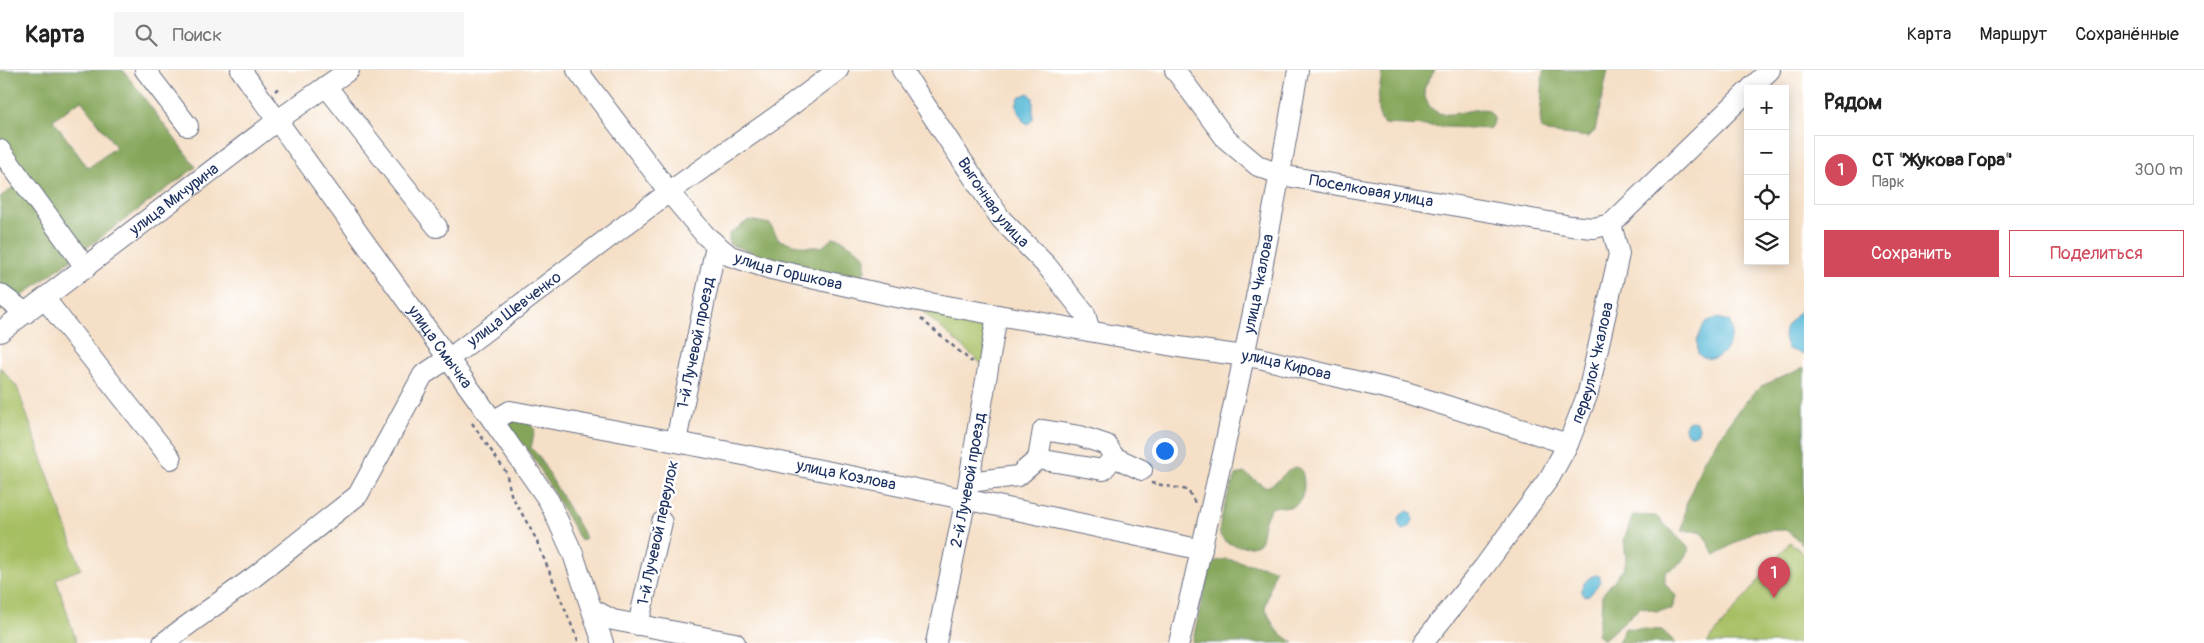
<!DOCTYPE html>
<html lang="ru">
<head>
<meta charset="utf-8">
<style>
  body { margin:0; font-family:Pangolin,sans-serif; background:#f6f6f6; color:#222 }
  .controls { position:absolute; right:15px; top:15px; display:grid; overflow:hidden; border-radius:0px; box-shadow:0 2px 12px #0003 }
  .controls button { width:45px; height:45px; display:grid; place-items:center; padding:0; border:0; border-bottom:1px solid #e0e0e0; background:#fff; color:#222; font:25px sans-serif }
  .you { position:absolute; left:1164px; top:380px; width:18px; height:18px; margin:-12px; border:4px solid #fff; border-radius:50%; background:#1a73e8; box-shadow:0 0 0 8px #1a73e833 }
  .badge { display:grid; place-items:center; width:32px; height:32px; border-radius:50%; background:#d1495b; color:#fff; font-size:16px; font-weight:700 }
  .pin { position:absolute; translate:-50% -41px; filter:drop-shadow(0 1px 2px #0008) }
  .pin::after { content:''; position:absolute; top:26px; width:18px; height:15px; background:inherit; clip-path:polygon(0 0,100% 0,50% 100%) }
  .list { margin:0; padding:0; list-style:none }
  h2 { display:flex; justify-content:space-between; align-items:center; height:65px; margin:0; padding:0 20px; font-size:21px }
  h2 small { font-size:16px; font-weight:400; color:#767676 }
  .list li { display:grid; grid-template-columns:32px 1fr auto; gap:15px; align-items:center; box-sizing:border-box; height:70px; margin:0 10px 10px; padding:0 10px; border:1px solid #e0e0e0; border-radius:0px }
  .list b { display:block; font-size:19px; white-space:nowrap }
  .list p { margin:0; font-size:16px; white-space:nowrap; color:#767676 }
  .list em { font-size:16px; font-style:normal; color:#767676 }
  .actions { display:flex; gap:10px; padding:15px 20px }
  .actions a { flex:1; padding:11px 0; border:1px solid #d1495b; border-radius:0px; text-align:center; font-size:18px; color:#d1495b }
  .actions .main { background:#d1495b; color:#fff }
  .icon { flex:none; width:28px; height:28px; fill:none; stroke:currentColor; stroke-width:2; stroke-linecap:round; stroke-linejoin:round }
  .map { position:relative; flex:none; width:1804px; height:573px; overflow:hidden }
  header { display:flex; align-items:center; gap:30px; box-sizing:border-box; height:70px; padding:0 25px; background:#fff; border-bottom:1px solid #e0e0e0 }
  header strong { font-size:24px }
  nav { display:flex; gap:28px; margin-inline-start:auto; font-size:18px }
  .search { width:350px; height:45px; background:#f6f6f6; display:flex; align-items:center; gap:12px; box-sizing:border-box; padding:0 18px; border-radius:0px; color:#767676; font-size:19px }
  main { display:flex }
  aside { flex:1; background:#fff }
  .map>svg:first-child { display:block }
</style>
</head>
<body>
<header>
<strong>Карта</strong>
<div class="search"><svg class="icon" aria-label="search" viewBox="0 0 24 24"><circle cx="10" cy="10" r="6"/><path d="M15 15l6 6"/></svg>Поиск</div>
<nav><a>Карта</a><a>Маршрут</a><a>Сохранённые</a></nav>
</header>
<main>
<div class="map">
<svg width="1804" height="573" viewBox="0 0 1804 573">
  <rect width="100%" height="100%" fill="#fff"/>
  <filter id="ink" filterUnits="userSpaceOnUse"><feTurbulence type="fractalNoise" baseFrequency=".02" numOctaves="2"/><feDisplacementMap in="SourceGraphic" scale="10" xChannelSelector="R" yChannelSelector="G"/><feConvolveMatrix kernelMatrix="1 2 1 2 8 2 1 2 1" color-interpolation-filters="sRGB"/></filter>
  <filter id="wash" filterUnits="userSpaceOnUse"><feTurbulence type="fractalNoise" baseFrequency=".0096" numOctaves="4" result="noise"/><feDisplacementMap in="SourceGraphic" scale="20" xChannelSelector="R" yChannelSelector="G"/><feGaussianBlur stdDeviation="1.12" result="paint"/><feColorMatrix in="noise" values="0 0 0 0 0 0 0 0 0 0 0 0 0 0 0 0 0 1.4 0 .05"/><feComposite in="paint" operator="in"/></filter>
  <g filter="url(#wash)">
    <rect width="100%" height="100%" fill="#f5dfc6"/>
    <!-- green -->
    <g fill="#a7bf64" stroke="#617761">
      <path d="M 921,240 L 986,250 L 984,296 Z"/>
      <path d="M 0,297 L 17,317 L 81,499 L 56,509 L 77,573 L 0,573 Z"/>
      <path d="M 1790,472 L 1804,484 L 1804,573 L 1707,573 Z"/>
    </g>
    <!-- forest -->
    <g fill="#85a65a" stroke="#506a5c" fill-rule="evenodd">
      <path d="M 0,0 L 123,0 L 196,97 L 0,242 L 0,127 L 15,116 L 2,98 L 0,100 ZM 81,30 L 116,77 L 88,98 L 53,50 Z"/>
      <path d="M 1382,0 L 1435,0 C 1432,6 1427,11 1425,17 C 1423,22 1425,27 1427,32 C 1440,57 1469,35 1488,40 L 1494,48 L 1494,52 L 1489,59 L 1384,54 C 1372,43 1381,15 1382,0 Z"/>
      <path d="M 1544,0 L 1608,0 L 1595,61 L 1588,67 L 1547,62 L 1542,59 C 1538,45 1542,34 1542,20 C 1543,12 1541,7 1544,0 Z"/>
      <path d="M 749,150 L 770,154 L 779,170 L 806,177 L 822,177 L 833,168 L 839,168 L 862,183 L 865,188 L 865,202 L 857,209 L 807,200 L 798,194 L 773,190 L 729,174 L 729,164 Z"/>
      <path d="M 1804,298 L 1804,475 L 1786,460 L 1755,461 L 1715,485 L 1701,461 L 1682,461 L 1686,435 L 1703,391 L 1739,339 L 1761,316 Z"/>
      <path d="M 510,349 L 524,349 L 535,359 L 531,378 L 538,385 L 586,468 L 581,471 L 535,390 L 508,356 Z"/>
      <path d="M 1296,397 L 1301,399 C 1306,410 1306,435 1290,437 C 1282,438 1278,434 1270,439 L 1264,453 L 1261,471 C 1255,477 1247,477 1239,476 C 1232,475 1223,472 1220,465 C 1217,454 1230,416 1236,405 L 1245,403 L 1265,417 C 1279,414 1283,401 1296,397 Z"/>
      <path d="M 1633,445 L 1656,446 L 1690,479 L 1679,495 L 1665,502 L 1665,514 L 1676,526 L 1672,539 L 1655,541 L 1641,537 L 1603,570 L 1597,565 L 1601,543 L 1602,525 L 1624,498 L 1626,490 L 1624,469 Z"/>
      <path d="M 1226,489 L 1275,499 L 1265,538 L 1276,560 L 1294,573 L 1192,573 L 1211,492 Z"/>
      <path d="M 1625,558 L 1662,560 L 1676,573 L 1618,573 Z"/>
    </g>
    <!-- water -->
    <g fill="#59b9d7" stroke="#3a749a">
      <path d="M 1028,23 L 1033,27 L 1033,50 L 1028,54 L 1023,51 L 1016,36 L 1019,27 Z"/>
      <path d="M 1804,236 L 1804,284 L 1788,279 C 1777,256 1792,252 1804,236 Z"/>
      <path d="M 1717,248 L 1729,251 C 1740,268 1717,302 1698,284 L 1697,271 L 1704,254 Z"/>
      <circle cx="1692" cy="358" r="7"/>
      <path d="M 1407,441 L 1412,443 L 1413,450 L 1409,458 L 1402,460 C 1395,453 1399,444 1407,441 Z"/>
      <path d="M 1596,505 L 1600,506 L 1600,512 L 1590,525 L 1584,526 L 1581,520 C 1583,513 1589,506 1596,505 Z"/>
    </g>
  </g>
  <g filter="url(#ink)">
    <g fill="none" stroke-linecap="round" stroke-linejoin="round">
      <!-- minor casing -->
      <g stroke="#676d82" stroke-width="22">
        <g id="minor">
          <path d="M 145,0 L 188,56"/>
          <path id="s1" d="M 241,0 L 493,351 L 549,431 L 573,484 L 603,573"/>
          <path id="s2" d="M 577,0 L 669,122 L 706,166 L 730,186 L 771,199 L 896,227 L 1179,277 L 1259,288 L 1406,323 L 1568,374"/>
          <path id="s3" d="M 902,0 L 1001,149 L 1047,196 L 1085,244 L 1090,261"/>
          <path id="s4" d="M 1175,0 L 1226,69 L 1258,96 L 1281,105 L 1571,156 L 1594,158 L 1611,154"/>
          <path d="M 326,16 L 437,157"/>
          <path d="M 1750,19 L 1770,0"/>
          <path d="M 0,80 L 86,198"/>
          <path d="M 1611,154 L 1748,21"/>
          <path d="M 0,224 L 26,243"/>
          <path d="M 45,229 L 171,389"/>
          <path id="s5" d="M 0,262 L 278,50 L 349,0"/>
          <path id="s6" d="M 493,351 L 510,341 C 742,383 972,429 1202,480"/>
          <path id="s7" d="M 676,371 L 716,175"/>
          <path d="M 1038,389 L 1103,400 L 1114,387"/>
          <path d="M 969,412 L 1018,406 L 1038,389 L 1043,360 L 1080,366 L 1107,375 L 1114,387 L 1142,400"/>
          <path d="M 592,539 L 613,550 L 735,573"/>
          <path d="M 638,555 L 662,452"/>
          <path id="s8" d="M 163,573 L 254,507 L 358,425 L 423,305 L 459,281 L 669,122 L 777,46 L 838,0"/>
          <path id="s9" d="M 936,573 L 966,428 L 997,245"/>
          <path id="s10" d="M 1179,573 C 1225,384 1266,192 1298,0"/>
          <path id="s11" d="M 1423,573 L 1484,497 L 1550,407 L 1568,374 L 1588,323 L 1619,184 L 1611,154"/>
        </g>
      </g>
      <!-- path -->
      <g stroke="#676d82" stroke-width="2.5" stroke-dasharray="4 4" stroke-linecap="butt">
        <path d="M 275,21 L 281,16"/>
        <path d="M 921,249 L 972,292"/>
        <path d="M 472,353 L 506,402 L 511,424 L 535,467 L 579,573"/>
        <path d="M 1151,413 L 1188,420 L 1195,433"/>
        <path d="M 665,436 L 673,387"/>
      </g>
      <!-- minor -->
      <use href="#minor" stroke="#fff" stroke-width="20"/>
    </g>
  </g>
  <g text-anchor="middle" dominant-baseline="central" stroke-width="5" stroke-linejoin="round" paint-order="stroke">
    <!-- street labels -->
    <g font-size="16" fill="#1b2f5e" stroke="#fff">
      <text stroke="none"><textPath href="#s4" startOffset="244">Поселковая улица</textPath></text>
      <text stroke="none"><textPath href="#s5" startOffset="219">улица Мичурина</textPath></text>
      <text stroke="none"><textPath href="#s3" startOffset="161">Выгонная улица</textPath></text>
      <text stroke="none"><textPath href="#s2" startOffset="302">улица Горшкова</textPath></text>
      <text stroke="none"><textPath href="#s10" startOffset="368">улица Чкалова</textPath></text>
      <text stroke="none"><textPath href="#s8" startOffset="494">улица Шевченко</textPath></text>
      <text stroke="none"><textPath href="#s7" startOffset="100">1-й Лучевой проезд</textPath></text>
      <text stroke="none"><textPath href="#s1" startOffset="341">улица Смычка</textPath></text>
      <text stroke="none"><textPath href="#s11" startOffset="332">переулок Чкалова</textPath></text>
      <text stroke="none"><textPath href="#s2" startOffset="809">улица Кирова</textPath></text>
      <text stroke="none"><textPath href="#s6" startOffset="362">улица Козлова</textPath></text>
      <text stroke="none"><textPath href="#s9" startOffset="166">2-й Лучевой проезд</textPath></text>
      <text transform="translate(658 463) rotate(-78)">1-й Лучевой переулок</text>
    </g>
  </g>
</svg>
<div class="controls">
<button>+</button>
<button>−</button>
<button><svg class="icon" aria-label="locate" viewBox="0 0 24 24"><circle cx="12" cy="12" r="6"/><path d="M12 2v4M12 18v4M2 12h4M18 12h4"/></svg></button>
<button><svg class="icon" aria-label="layers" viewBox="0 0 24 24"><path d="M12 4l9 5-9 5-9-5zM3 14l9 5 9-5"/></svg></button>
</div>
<div class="you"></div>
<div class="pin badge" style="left:1774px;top:528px">1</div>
</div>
<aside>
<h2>Рядом<small></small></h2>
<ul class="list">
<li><span class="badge">1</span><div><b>СТ &quot;Жукова Гора&quot;</b><p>Парк</p></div><em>300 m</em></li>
</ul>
<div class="actions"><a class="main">Сохранить</a><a>Поделиться</a></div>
</aside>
</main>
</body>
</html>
